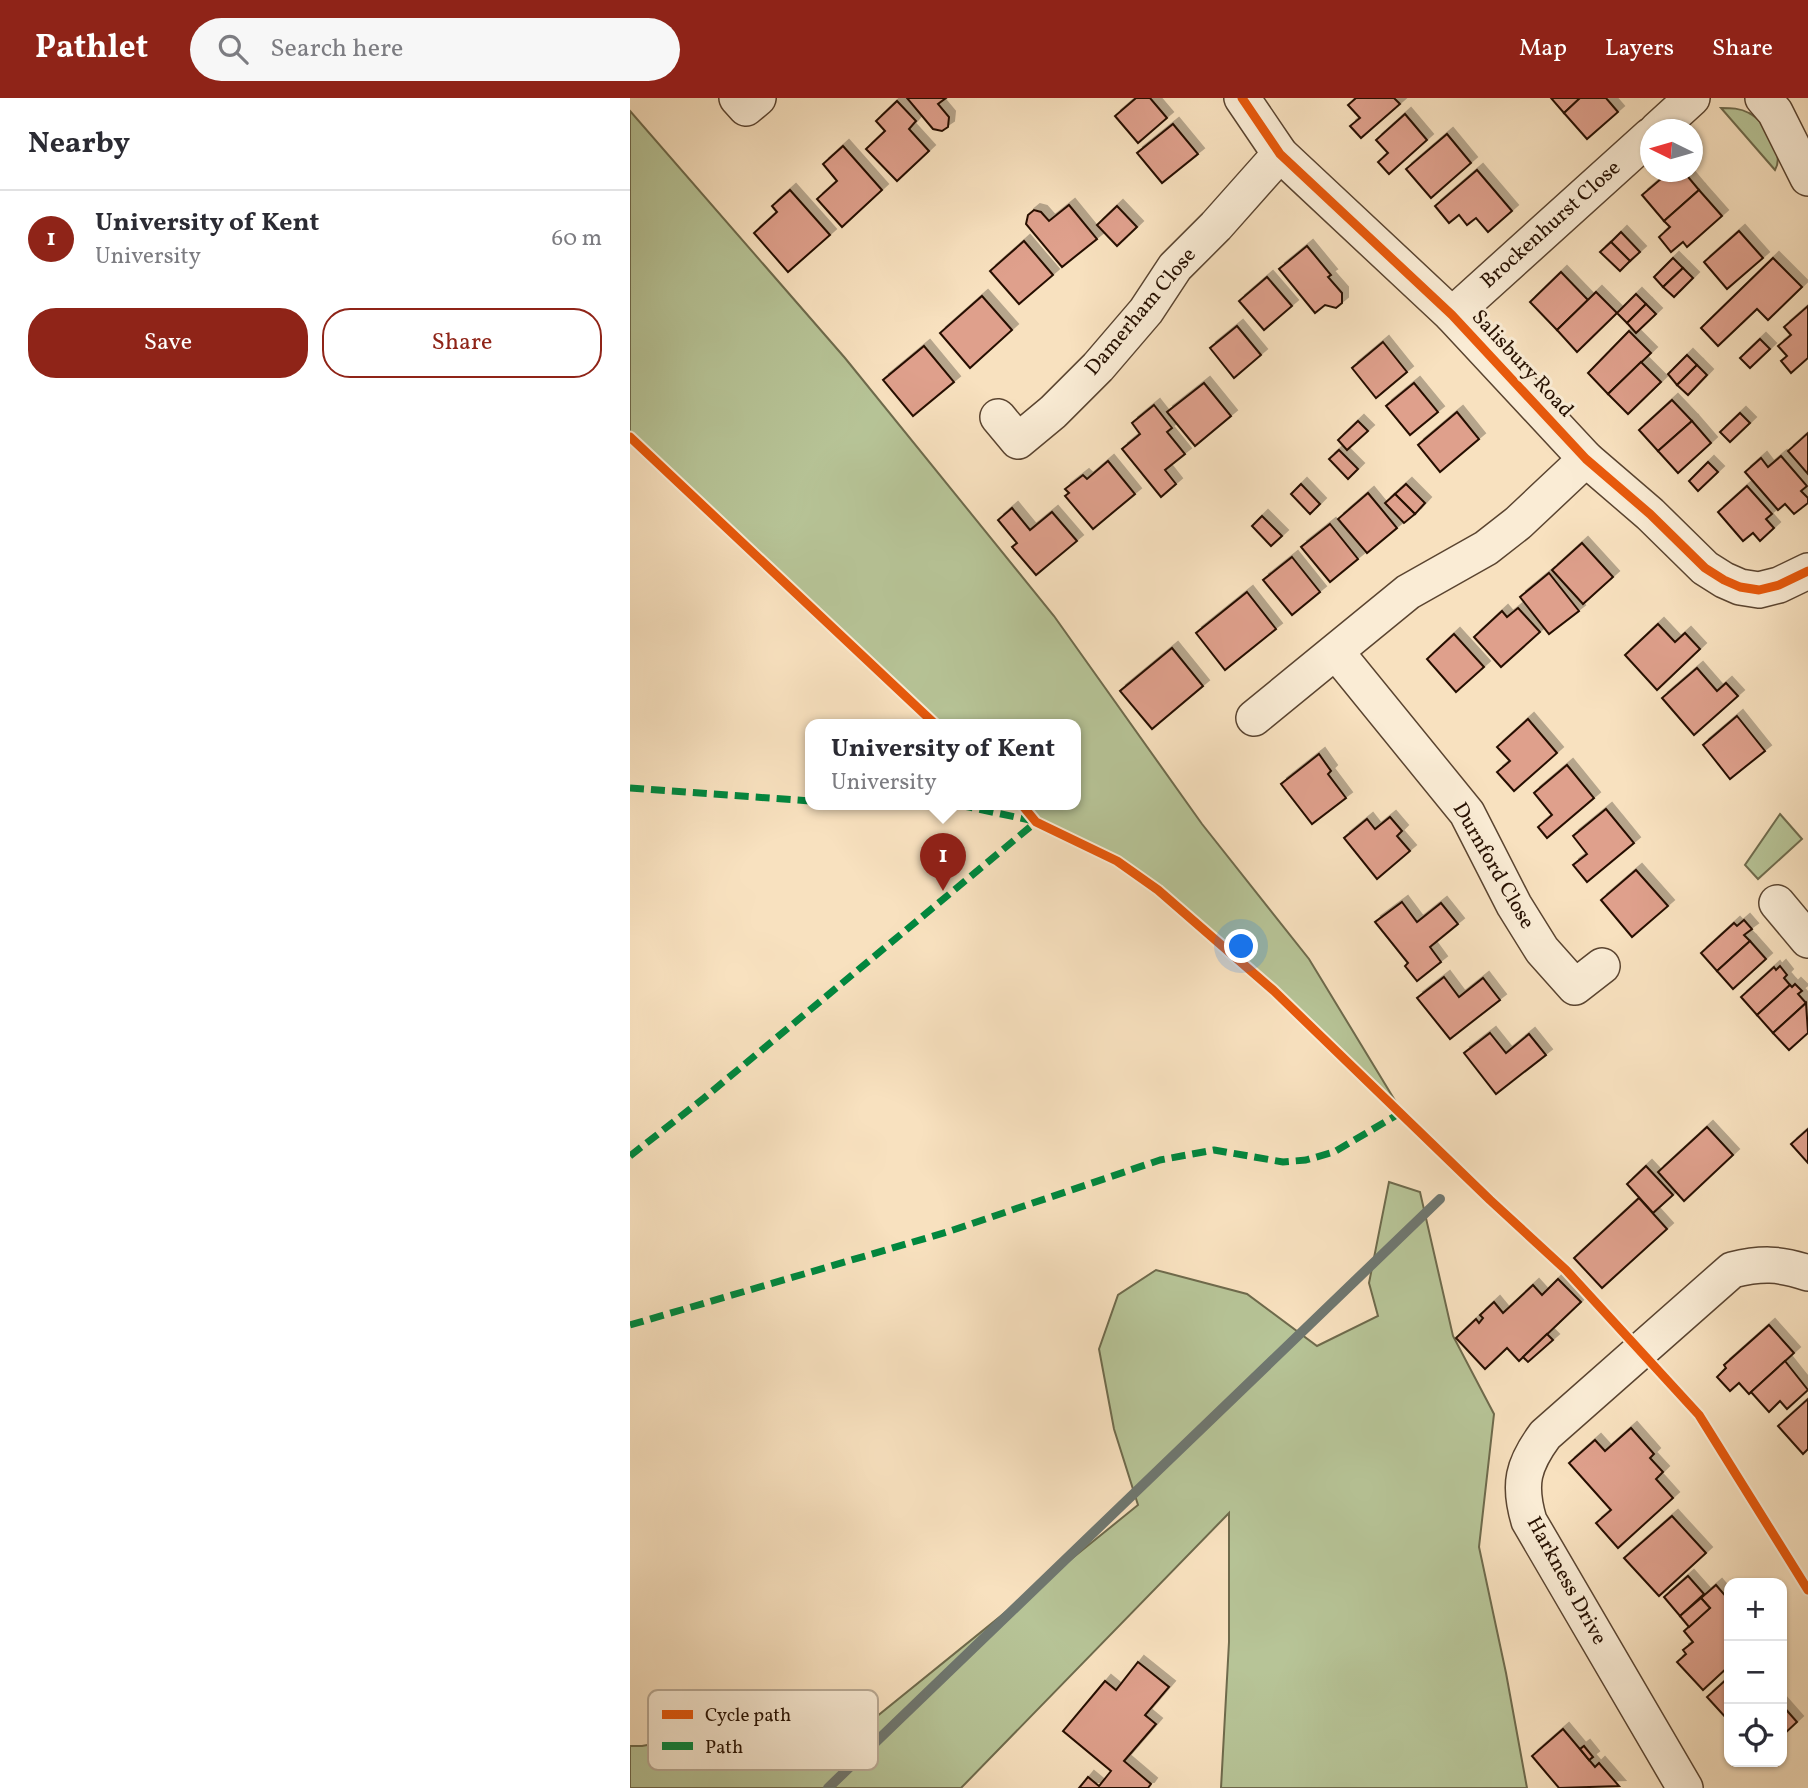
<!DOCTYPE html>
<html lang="en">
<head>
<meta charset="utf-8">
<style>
  body { margin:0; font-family:Vollkorn,serif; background:#f7f7f7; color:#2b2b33 }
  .controls { position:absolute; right:21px; bottom:21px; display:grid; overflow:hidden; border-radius:14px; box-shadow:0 2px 5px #0004 }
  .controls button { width:63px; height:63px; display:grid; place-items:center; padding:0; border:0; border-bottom:2px solid #e1e1e2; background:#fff; color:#2b2b33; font:35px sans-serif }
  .compass { position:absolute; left:1010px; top:21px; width:63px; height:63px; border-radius:50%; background:#fff; box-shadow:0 2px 5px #0004; rotate:275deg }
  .you { position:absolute; left:612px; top:849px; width:24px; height:24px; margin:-18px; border:5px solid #fff; border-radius:50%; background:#1a73e8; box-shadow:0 0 0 10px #1a73e833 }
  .badge { display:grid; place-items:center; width:46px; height:46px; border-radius:50%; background:#8f2418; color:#fff; font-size:23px; font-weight:700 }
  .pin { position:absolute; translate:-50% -58px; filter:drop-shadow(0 2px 4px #0008) }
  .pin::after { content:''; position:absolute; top:37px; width:24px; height:21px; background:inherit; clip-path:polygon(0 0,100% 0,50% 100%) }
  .popup { position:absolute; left:175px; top:621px; width:276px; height:91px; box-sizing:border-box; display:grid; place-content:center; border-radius:14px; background:#fff; filter:drop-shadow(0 2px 5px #0005); font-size:23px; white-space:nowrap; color:#7c7c81 }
  .popup b { font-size:26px; color:#2b2b33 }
  .popup::after { content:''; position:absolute; left:50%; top:100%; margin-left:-14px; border:14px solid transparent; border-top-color:#fff }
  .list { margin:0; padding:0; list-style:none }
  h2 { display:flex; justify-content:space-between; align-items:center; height:91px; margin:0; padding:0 28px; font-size:30px }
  h2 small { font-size:23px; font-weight:400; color:#7c7c81 }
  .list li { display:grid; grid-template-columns:46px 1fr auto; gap:21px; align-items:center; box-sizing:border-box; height:98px; padding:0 28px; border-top:2px solid #e1e1e2 }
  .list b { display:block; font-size:26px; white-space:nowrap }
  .list p { margin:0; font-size:23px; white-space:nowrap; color:#7c7c81 }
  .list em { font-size:23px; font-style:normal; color:#7c7c81 }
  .actions { display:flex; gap:14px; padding:21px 28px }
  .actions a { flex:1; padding:16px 0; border:2px solid #8f2418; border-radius:28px; text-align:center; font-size:24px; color:#8f2418 }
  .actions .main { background:#8f2418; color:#fff }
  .icon { flex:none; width:38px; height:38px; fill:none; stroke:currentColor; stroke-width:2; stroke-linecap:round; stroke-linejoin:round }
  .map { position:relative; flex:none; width:1178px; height:1690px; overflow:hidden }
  header { display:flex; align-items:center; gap:42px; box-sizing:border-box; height:98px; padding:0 35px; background:#8f2418; color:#fff }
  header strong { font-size:33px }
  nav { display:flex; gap:38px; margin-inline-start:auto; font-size:24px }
  .search { width:490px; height:63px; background:#f7f7f7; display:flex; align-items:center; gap:18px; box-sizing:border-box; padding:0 24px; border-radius:38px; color:#7c7c81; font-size:26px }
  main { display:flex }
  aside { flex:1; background:#fff }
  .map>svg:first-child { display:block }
</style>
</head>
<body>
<header>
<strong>Pathlet</strong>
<div class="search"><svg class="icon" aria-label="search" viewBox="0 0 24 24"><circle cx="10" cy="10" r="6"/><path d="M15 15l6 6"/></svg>Search here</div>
<nav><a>Map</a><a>Layers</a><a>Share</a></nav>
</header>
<main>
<aside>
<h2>Nearby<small></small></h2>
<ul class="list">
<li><span class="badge">1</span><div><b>University of Kent</b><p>University</p></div><em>60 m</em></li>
</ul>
<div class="actions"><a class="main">Save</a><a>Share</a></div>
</aside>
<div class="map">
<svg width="1178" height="1690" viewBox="0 0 1178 1690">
  <defs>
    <filter id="shadow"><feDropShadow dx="6" dy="-6" stdDeviation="0" flood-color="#0004"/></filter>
  </defs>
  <rect width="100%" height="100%" fill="#f8e1bf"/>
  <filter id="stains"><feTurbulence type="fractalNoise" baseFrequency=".00286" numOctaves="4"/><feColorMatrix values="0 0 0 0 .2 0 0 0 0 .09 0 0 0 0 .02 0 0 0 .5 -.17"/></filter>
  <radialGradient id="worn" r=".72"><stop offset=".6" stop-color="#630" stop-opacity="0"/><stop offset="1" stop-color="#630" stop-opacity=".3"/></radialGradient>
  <!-- green -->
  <g fill="#b7c497" stroke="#6e6a4c" stroke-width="2">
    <path d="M 1091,10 C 1101,10 1110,10 1119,15 C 1134,22 1155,56 1145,72 Z"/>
    <path d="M 0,13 L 215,260 L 424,518 L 572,726 L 679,861 L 772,1014 L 743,990 L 643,892 L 528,792 L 487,763 L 406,724 L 392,707 L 446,707 L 446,627 L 306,627 L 3,344 L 0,339 Z"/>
    <path d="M 1150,716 L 1172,741 L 1128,781 L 1115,767 Z"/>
    <path d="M 759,1084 L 790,1094 L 823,1238 L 864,1316 L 849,1449 L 876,1575 L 897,1690 L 591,1690 L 599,1544 L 599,1415 L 331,1690 L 0,1690 L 0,1648 L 12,1648 L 92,1633 L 149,1638 L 230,1632 L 508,1407 L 484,1331 L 469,1251 L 488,1197 L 526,1172 L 617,1196 L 687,1248 L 748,1218 L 739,1185 Z"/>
  </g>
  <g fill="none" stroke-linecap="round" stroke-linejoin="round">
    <!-- stream -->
    <path stroke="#6f7770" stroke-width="10" d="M 198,1690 L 810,1101"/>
  </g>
  <!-- building -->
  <g fill="#dfa08c" stroke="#261001" stroke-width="2" filter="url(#shadow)">
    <path d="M 277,0 L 316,0 L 308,6 L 319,19 L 318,29 L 312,33 L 303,31 Z"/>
    <path d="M 506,0 L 520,0 L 537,20 L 508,45 L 485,18 Z"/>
    <path d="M 726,0 L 764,0 L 770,6 L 731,40 L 720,28 L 730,20 L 718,7 Z"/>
    <path d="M 921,0 L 950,0 L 934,15 Z"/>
    <path d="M 950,0 L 976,0 L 988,14 L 957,41 L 934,15 Z"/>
    <path d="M 267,3 L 286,23 L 279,31 L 299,53 L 267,83 L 236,51 L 255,33 L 246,23 Z"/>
    <path d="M 775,16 L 797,42 L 759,76 L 748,64 L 758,55 L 746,42 Z"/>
    <path d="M 543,26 L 568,56 L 532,85 L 507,55 Z"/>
    <path d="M 817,36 L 841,65 L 801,100 L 776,71 Z"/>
    <path d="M 213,48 L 252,92 L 212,129 L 187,101 L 207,83 L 193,66 Z"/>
    <path d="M 847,72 L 882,113 L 858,134 L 846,120 L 837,127 L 829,117 L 819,125 L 805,108 Z"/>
    <path d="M 1039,74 L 1054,74 L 1069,92 L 1034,123 L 1012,97 Z"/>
    <path d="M 160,92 L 200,137 L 158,174 L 124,135 L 147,114 L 142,108 Z"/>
    <path d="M 1069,92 L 1092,118 L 1057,149 L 1053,144 L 1041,154 L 1029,139 L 1040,129 L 1034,123 Z"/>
    <path d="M 439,107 L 467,141 L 432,169 L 396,126 L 398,117 L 404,112 L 411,114 L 419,123 Z"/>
    <path d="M 487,108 L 507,129 L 487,148 L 467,127 Z"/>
    <path d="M 1109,133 L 1133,160 L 1097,191 L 1074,164 Z"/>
    <path d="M 991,134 L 1010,154 L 1000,163 L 981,144 Z"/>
    <path d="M 394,143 L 423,177 L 389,206 L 360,173 Z"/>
    <path d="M 981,144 L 1000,163 L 990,173 L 970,154 Z"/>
    <path d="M 677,148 L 701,177 L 698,179 L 712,195 L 712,205 L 706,210 L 695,207 L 685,215 L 649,171 Z"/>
    <path d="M 1043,160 L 1053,170 L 1033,189 L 1024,179 Z"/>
    <path d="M 1143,160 L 1172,189 L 1138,222 L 1127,211 L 1088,248 L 1071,230 Z"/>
    <path d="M 1053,170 L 1063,180 L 1044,199 L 1033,189 Z"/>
    <path d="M 931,174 L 958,202 L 927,232 L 900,204 Z"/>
    <path d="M 637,179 L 662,208 L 634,232 L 609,203 Z"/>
    <path d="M 966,194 L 987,215 L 947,254 L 927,232 Z"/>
    <path d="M 1006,196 L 1016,206 L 997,225 L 987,215 Z"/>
    <path d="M 352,198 L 382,232 L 340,270 L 310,235 Z"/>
    <path d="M 1016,206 L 1026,216 L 1006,235 L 997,225 Z"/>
    <path d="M 1178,208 L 1178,260 L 1161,275 L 1151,263 L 1157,258 L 1148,248 L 1161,237 L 1154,229 Z"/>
    <path d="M 607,228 L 631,257 L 604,280 L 580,250 Z"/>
    <path d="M 999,233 L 1021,255 L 978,296 L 958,275 Z"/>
    <path d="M 1130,241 L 1140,251 L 1120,270 L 1110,260 Z"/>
    <path d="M 753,244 L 777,274 L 746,300 L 722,270 Z"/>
    <path d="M 294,248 L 324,284 L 283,318 L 253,282 Z"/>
    <path d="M 1057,257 L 1067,267 L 1047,287 L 1038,276 Z"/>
    <path d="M 1011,264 L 1031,284 L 998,316 L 978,296 Z"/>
    <path d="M 1067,267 L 1077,277 L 1058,297 L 1047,287 Z"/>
    <path d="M 574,285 L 601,318 L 565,348 L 537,314 Z"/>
    <path d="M 784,285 L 808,314 L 780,337 L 756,308 Z"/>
    <path d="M 1042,302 L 1062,323 L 1028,353 L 1009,332 Z"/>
    <path d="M 524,307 L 542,330 L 537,334 L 555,356 L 535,372 L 546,386 L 531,399 L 492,351 L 510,336 L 502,325 Z"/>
    <path d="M 827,314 L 849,341 L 810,374 L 788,347 Z"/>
    <path d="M 1110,315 L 1120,325 L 1100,344 L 1090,334 Z"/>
    <path d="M 728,323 L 738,333 L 717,352 L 708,342 Z"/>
    <path d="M 1062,323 L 1081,345 L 1048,375 L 1028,353 Z"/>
    <path d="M 1178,335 L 1178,376 L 1158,353 Z"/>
    <path d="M 709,352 L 728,371 L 718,381 L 699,361 Z"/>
    <path d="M 1151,358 L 1177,388 L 1171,393 L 1178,400 L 1178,405 L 1164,416 L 1155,406 L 1148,412 L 1115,374 L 1131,360 L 1138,369 Z"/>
    <path d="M 478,363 L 505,396 L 463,431 L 435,398 L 439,395 L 435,391 L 453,377 L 457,381 Z"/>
    <path d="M 1078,364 L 1088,374 L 1068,393 L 1059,383 Z"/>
    <path d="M 671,386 L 690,406 L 680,416 L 661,396 Z"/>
    <path d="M 776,386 L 795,405 L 785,416 L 765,396 Z"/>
    <path d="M 1117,388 L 1142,416 L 1136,421 L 1144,430 L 1130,443 L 1123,435 L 1113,443 L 1088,414 Z"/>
    <path d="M 738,395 L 767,430 L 737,455 L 708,421 Z"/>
    <path d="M 765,396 L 785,416 L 774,425 L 755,405 Z"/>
    <path d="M 382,410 L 400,432 L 422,414 L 447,443 L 406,477 L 382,449 L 387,445 L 368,422 Z"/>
    <path d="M 632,418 L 652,438 L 641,448 L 622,428 Z"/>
    <path d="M 700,426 L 728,461 L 700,484 L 671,449 Z"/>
    <path d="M 952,445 L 983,479 L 953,506 L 922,472 Z"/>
    <path d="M 662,459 L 690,494 L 662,517 L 633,482 Z"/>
    <path d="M 919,475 L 949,513 L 919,536 L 890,499 Z"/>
    <path d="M 617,494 L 646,531 L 595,572 L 566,535 Z"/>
    <path d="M 888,510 L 910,534 L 871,569 L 844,539 L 872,513 L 877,519 Z"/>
    <path d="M 1028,526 L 1045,544 L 1055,535 L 1070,551 L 1027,592 L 995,557 Z"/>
    <path d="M 824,536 L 854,569 L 826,594 L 797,561 Z"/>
    <path d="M 542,550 L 573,588 L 522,631 L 490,593 Z"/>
    <path d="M 1067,570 L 1087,593 L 1096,585 L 1108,598 L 1064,637 L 1032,600 Z"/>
    <path d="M 1107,618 L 1135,653 L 1100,681 L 1073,647 Z"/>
    <path d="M 898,621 L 927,655 L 884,693 L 867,674 L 880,663 L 867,649 Z"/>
    <path d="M 689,656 L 701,673 L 698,676 L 716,700 L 682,726 L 651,686 Z"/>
    <path d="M 937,667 L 964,700 L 917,740 L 908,729 L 922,717 L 904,695 Z"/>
    <path d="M 976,711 L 1004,745 L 957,784 L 943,767 L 957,756 L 943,738 Z"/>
    <path d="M 760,719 L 772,733 L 767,738 L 780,753 L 747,781 L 714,740 L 737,721 L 745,731 Z"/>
    <path d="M 1006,772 L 1038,808 L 1002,839 L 971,802 Z"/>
    <path d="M 772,804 L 787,824 L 811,805 L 828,826 L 800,849 L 811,864 L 787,883 L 775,868 L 778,865 L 745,824 Z"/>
    <path d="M 1114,822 L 1122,831 L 1114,837 L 1120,843 L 1087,873 L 1071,855 L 1104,825 L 1107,828 Z"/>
    <path d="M 1120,843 L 1136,861 L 1103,891 L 1087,873 Z"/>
    <path d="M 1150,868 L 1157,877 L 1154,880 L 1160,887 L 1127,917 L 1111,899 L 1144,869 L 1146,872 Z"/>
    <path d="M 814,879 L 829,899 L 853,880 L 870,902 L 820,941 L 787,900 Z"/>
    <path d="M 1165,886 L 1172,893 L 1168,896 L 1176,905 L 1143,935 L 1127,917 L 1160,887 L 1162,889 Z"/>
    <path d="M 1176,905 L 1178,935 L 1159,952 L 1143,935 Z"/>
    <path d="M 860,935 L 876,955 L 899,936 L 916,957 L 866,996 L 834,955 Z"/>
    <path d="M 1077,1029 L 1103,1057 L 1054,1103 L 1028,1074 Z"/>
    <path d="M 1178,1031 L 1178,1065 L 1161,1046 Z"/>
    <path d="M 1016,1068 L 1043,1097 L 1023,1115 L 997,1086 Z"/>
    <path d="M 1009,1100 L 1037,1131 L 972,1190 L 944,1160 Z"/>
    <path d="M 928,1181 L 951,1204 L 889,1263 L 877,1250 L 855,1271 L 826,1240 L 846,1221 L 849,1225 L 853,1220 L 850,1217 L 864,1204 L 873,1215 L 903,1187 L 912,1197 Z"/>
    <path d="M 1139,1227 L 1164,1255 L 1119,1296 L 1109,1285 L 1100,1293 L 1087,1279 L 1096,1270 L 1094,1267 Z"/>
    <path d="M 917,1236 L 923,1242 L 898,1264 L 893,1259 Z"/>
    <path d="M 1155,1263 L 1178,1292 L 1157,1311 L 1150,1303 L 1139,1314 L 1121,1294 Z"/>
    <path d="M 1178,1301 L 1178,1351 L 1173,1356 L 1148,1328 Z"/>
    <path d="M 1001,1330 L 1024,1356 L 1020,1360 L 1033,1374 L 1026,1381 L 1043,1400 L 988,1450 L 966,1425 L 981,1412 L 939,1365 L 965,1342 L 975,1353 Z"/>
    <path d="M 1042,1418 L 1076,1455 L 1029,1498 L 994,1460 Z"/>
    <path d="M 1058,1478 L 1074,1496 L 1050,1518 L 1034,1499 Z"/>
    <path d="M 1086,1487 L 1099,1502 L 1099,1568 L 1073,1592 L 1047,1564 L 1056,1556 L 1053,1552 L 1063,1544 L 1054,1533 L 1080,1510 L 1071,1500 Z"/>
    <path d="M 1071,1500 L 1080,1510 L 1059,1529 L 1050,1518 Z"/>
    <path d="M 508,1564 L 539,1589 L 515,1617 L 526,1626 L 494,1663 L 521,1686 L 518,1690 L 449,1690 L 458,1679 L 469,1688 L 481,1673 L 433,1633 L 475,1583 L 486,1592 Z"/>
    <path d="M 1099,1579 L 1099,1621 L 1098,1622 L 1077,1599 Z"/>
    <path d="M 1152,1607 L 1167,1624 L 1152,1638 Z"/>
    <path d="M 933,1631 L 965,1669 L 969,1665 L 989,1688 L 929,1690 L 902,1658 Z"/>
    <path d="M 954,1648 L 963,1659 L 959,1662 L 950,1651 Z"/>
  </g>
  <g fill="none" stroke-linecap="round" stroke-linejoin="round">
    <!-- minor casing -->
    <g stroke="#5a4430" stroke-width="38">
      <g id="minor">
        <path d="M 107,0 L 116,10 L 128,0"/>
        <path d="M 612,0 L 650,56 L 822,217 L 956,361 L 1020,416 L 1075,470 L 1094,482 L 1110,489 L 1129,492 L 1149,487 L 1178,473"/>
        <path d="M 1133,0 L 1145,14 L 1178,80"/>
        <path d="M 1027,32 L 1062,0"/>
        <path d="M 822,217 L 1020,38"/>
        <path d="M 368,319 L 388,343 L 423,314 L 468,269 L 516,213 L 545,169 L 586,128 L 650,56"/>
        <path d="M 706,554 L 837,715 L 884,807 L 912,852 L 945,889 L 972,868"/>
        <path d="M 624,620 L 778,494 L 856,450 L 888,425 L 956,361"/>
        <path d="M 1147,805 L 1178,842"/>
        <path d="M 1055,1690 L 899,1423 C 888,1386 893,1367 915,1337 L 1102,1172 C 1131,1165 1149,1165 1178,1175"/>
      </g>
    </g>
    <!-- minor -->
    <use href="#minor" stroke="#faecd5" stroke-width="35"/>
    <!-- quiet -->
    <g stroke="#00873e" stroke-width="7" stroke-dasharray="14 7" stroke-linecap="butt">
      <path d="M 0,690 L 180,703"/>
      <path d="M 329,707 L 404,723"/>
      <path d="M 0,1058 L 74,1000 L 406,724"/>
      <path d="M 0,1227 L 317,1134 L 530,1062 L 584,1052 L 653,1064 L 676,1062 L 704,1054 L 772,1014"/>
    </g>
    <!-- cycleway casing -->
    <g stroke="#faecd5" stroke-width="13">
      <g id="cycleway">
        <path d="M 612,0 L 650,56 L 822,217 L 956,361 L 1020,416 L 1075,470 L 1094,482 L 1110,489 L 1129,492 L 1149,487 L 1178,473"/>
        <path d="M 0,339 L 306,627"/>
        <path d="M 392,707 L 406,724 L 487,763 L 528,792 L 643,892 L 860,1102 L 936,1172 L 1069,1317 L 1178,1492"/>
      </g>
    </g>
    <!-- cycleway -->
    <use href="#cycleway" stroke="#e8590c" stroke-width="9"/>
  </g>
  <g text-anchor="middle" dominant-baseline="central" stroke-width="6" stroke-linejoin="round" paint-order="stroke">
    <!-- street labels -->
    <g font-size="21" fill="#261001" stroke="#faecd5">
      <text transform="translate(921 127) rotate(-42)">Brockenhurst Close</text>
      <text transform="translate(511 214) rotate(-50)">Damerham Close</text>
      <text transform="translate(892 266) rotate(47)">Salisbury Road</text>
      <text transform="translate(863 768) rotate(60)">Durnford Close</text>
      <text transform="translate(936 1483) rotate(61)">Harkness Drive</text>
    </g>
  </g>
  <!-- legend -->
  <rect x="18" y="1592" width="230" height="80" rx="10" fill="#faecd5" stroke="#baaa95" stroke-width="2"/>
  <rect x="32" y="1612" width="31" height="9" fill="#e8590c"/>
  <rect x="32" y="1644" width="31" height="8" fill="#00873e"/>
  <g font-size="19" fill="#261001">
    <text x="75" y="1623">Cycle path</text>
    <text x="75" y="1655">Path</text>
  </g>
  <rect width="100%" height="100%" filter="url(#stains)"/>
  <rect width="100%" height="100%" fill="url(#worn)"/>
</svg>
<div class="controls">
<button>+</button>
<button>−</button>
<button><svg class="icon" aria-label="locate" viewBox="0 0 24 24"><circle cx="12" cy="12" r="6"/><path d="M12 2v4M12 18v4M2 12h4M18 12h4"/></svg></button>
</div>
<svg class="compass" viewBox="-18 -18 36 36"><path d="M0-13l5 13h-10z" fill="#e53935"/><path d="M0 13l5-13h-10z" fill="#7c7c81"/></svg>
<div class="you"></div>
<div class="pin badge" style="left:313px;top:793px">1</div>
<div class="popup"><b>University of Kent</b>University</div>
</div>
</main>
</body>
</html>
